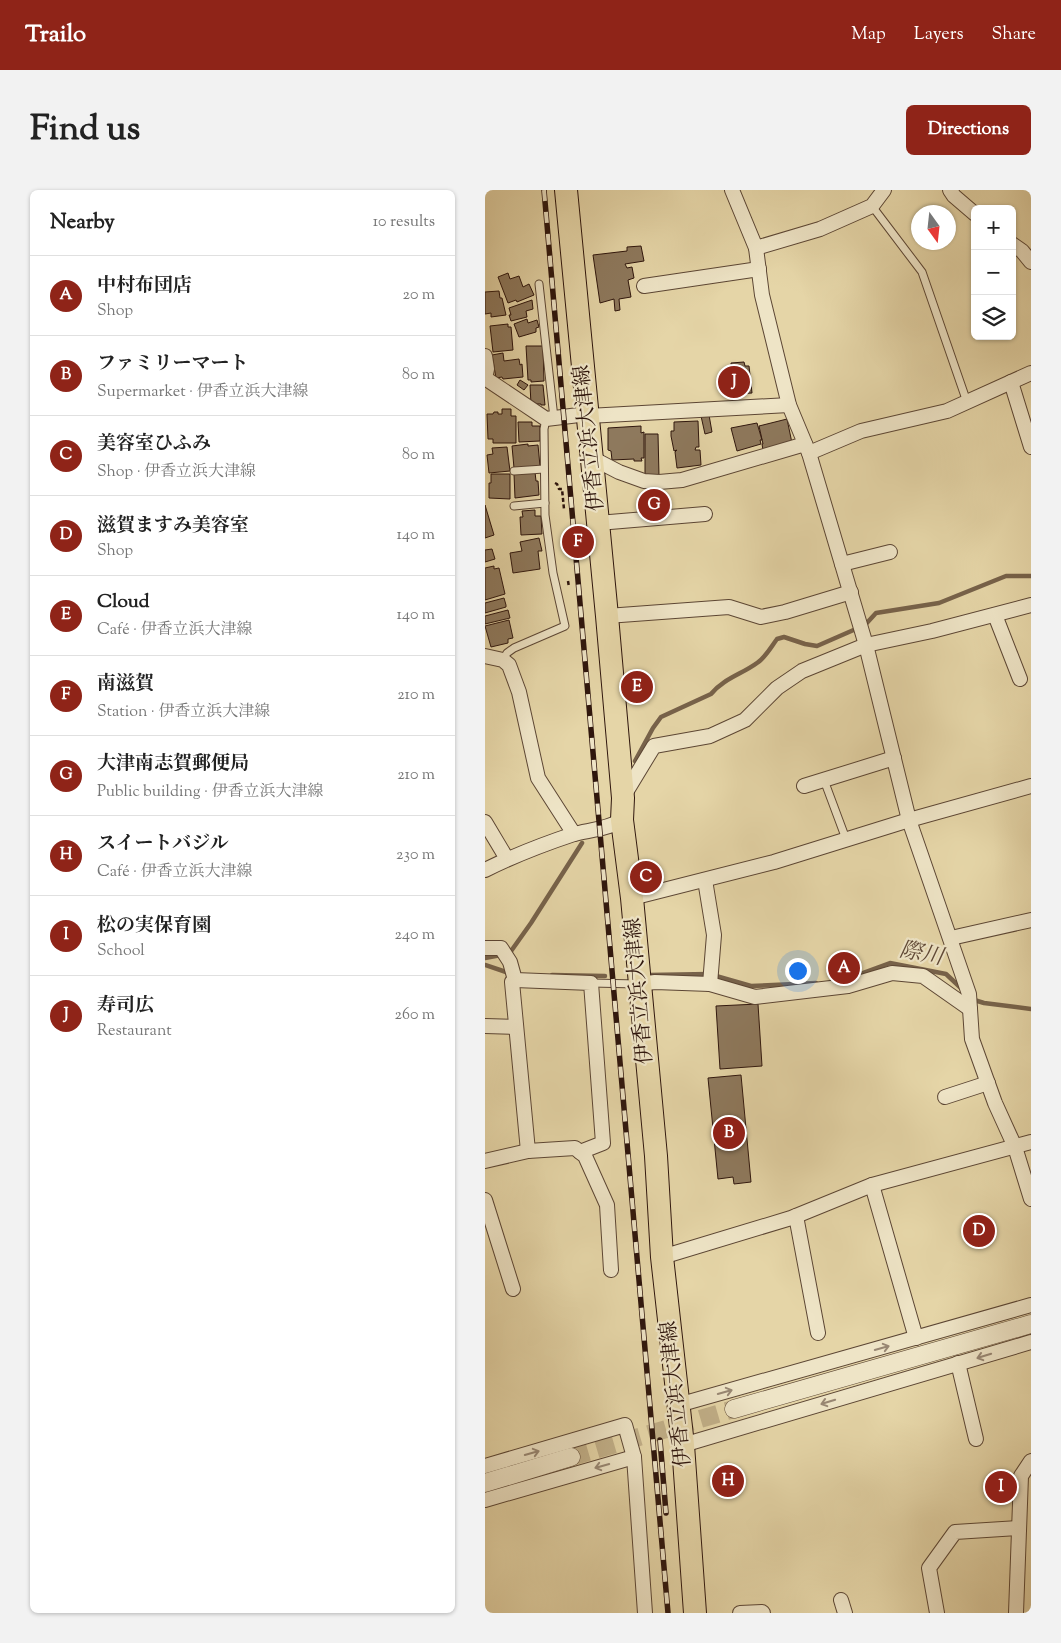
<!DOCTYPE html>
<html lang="en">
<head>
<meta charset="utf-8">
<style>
  body { margin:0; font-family:"Sorts Mill Goudy","Noto Serif JP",serif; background:#f2f2f2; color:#222 }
  .controls { position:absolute; right:15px; top:15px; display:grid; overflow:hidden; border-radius:8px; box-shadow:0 1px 4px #0004 }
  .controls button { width:45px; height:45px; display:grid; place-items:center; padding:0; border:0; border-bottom:1px solid #e0e0e0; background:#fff; color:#222; font:25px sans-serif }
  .compass { position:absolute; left:426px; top:15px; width:45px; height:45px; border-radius:50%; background:#fff; box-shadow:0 1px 4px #0004; rotate:165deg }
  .you { position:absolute; left:312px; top:780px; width:18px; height:18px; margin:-12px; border:4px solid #fff; border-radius:50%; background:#1a73e8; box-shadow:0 0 0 8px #1a73e833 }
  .badge { display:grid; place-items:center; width:32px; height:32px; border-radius:50%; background:#8f2418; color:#fff; font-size:16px; font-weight:700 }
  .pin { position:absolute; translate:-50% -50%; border:2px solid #fff; box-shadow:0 1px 5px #0006 }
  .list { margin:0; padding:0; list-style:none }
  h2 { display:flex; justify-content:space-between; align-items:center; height:65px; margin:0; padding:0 20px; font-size:21px }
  h2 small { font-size:16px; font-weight:400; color:#767676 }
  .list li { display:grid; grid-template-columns:32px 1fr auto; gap:15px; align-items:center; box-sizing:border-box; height:80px; padding:0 20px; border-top:1px solid #e0e0e0 }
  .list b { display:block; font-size:19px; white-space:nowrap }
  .list p { margin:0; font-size:16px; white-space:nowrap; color:#767676 }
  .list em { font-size:16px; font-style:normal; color:#767676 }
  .icon { flex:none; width:28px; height:28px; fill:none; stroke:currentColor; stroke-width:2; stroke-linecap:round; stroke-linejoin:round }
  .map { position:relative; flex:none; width:546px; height:1423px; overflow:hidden; border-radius:8px }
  header { display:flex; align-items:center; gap:30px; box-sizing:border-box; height:70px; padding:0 25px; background:#8f2418; color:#fff }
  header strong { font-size:24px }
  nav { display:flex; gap:28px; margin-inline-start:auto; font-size:18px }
  .intro { display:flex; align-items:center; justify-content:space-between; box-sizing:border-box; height:120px; padding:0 30px }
  h1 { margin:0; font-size:35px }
  .button { padding:12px 22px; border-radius:8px; background:#8f2418; color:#fff; font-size:18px; font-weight:700 }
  main { display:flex; gap:30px; padding:0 30px }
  aside { flex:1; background:#fff; border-radius:8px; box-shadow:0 1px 4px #0004 }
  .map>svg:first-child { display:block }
</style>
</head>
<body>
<header>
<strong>Trailo</strong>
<nav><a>Map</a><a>Layers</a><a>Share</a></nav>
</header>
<div class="intro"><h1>Find us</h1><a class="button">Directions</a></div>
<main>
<aside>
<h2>Nearby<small>10 results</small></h2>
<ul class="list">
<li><span class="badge">A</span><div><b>中村布団店</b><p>Shop</p></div><em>20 m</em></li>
<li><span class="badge">B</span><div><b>ファミリーマート</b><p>Supermarket · 伊香立浜大津線</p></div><em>80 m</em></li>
<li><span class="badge">C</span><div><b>美容室ひふみ</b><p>Shop · 伊香立浜大津線</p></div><em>80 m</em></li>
<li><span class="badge">D</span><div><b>滋賀ますみ美容室</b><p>Shop</p></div><em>140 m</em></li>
<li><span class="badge">E</span><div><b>Cloud</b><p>Café · 伊香立浜大津線</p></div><em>140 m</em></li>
<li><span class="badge">F</span><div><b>南滋賀</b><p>Station · 伊香立浜大津線</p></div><em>210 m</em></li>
<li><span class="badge">G</span><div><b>大津南志賀郵便局</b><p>Public building · 伊香立浜大津線</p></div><em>210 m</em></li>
<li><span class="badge">H</span><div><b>スイートバジル</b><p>Café · 伊香立浜大津線</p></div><em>230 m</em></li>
<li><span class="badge">I</span><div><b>松の実保育園</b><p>School</p></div><em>240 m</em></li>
<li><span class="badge">J</span><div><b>寿司広</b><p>Restaurant</p></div><em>260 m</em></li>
</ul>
</aside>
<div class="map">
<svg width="546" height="1423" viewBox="0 0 546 1423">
  <rect width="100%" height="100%" fill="#e5d5a7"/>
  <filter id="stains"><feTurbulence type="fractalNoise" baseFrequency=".004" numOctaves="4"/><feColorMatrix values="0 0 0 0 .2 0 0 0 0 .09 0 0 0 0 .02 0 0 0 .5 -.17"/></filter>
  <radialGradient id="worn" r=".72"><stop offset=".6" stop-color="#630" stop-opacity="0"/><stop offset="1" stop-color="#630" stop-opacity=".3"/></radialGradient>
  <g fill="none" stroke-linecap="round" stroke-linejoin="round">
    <!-- stream -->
    <g stroke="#77624a" stroke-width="4.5">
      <path d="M 150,571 L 168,538 L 176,527 L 226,504 C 238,489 257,484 272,473 C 281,467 286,457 292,449 L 299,447 L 320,454 L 332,456 L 380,435 L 391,423 L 454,413 L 521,386 L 546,386"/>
      <path d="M 24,764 L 46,733 L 97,653"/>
      <path d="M 0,768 L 16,765"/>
      <path d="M 0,775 L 24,783"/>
      <path d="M 67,785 L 120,786"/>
      <path d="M 165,785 L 224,784 L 266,796 L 331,793"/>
      <path d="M 356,791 L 405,773 L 461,784 L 477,799"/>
      <path d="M 486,809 L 499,813 L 546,819"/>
    </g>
  </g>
  <!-- building -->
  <g fill="#8e795d" stroke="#2f160d">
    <path d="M 156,56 L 159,71 L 140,74 L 142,78 L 147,77 L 149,88 L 143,90 L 146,107 L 134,109 L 135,120 L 130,121 L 129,109 L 115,113 L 108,65 L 142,61 L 142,57 Z"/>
    <path d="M 23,83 L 25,89 L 34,86 L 38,97 L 44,94 L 49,105 L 32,112 L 31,110 L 23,113 L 13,87 Z"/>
    <path d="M 14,101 L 15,108 L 17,108 L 21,125 L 6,127 L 6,123 L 0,124 L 0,102 Z"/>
    <path d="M 47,110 L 48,119 L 41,121 L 42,127 L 26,131 L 24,125 L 26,125 L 24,118 Z"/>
    <path d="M 42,129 L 43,133 L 52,130 L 54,137 L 51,138 L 51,142 L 34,147 L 29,134 Z"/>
    <path d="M 23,134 L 23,137 L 26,137 L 28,160 L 8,162 L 5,136 Z"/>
    <path d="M 41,156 L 58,156 L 59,191 L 46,192 L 46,190 L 43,190 Z"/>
    <path d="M 18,163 L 19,171 L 34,169 L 35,175 L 37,174 L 38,187 L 18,189 L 17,187 L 11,188 L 7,165 Z"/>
    <path d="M 259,172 L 260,176 L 264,176 L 267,203 L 248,204 L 246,173 Z"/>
    <path d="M 35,190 L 43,195 L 39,200 L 32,195 Z"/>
    <path d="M 45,195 L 58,195 L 60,215 L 56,215 L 56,214 L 46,214 Z"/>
    <path d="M 17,219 L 26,219 L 26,226 L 31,226 L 31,253 L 8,253 L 8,249 L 3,249 L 2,224 L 8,224 L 9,222 L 13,222 L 13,224 L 17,224 Z"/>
    <path d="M 224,225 L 227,242 L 220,244 L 216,226 Z"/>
    <path d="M 302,229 L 307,253 L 278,260 L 277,254 L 278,254 L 274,236 Z"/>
    <path d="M 213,231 L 214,257 L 211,257 L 210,260 L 215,260 L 216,275 L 192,278 L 190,262 L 192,260 L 189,261 L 186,246 L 186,241 L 189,241 L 189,232 Z"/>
    <path d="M 33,232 L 47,232 L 47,236 L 55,236 L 55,251 L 34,252 Z"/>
    <path d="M 272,233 L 277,250 L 275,250 L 276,254 L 252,261 L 246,238 Z"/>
    <path d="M 156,236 L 156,243 L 159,242 L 159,268 L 156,268 L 157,271 L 149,271 L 149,269 L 127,270 L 126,261 L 123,260 L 123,238 Z"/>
    <path d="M 160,244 L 173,244 L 174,286 L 160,287 Z"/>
    <path d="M 43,254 L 43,256 L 53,255 L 55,276 L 29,278 L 27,256 Z"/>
    <path d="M 22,257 L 25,281 L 4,283 L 2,265 L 8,264 L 7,258 Z"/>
    <path d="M 50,282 L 51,291 L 53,291 L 54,305 L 30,308 L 29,284 Z"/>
    <path d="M 6,284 L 25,284 L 25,309 L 4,308 L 4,293 L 6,293 Z"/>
    <path d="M 162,299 L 173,299 L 175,322 L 164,323 Z"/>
    <path d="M 0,315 L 9,345 L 0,348 Z"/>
    <path d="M 50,320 L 50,326 L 56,326 L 57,344 L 36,345 L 35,327 L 38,327 L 37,321 Z"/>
    <path d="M 54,348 L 57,361 L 53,361 L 55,379 L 28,383 L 25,363 L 37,361 L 35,352 Z"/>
    <path d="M 7,359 L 10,369 L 0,372 L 0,360 Z"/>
    <path d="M 9,376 L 9,379 L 14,378 L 20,404 L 0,410 L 0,378 Z"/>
    <path d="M 19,408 L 21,415 L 21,417 L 0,423 L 0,413 Z"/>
    <path d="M 23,420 L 25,428 L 0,434 L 0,426 Z"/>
    <path d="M 24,430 L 28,448 L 23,449 L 23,453 L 6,457 L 0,436 Z"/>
    <path d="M 273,814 L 277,876 L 235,879 L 231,816 Z"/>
    <path d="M 256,885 L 266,992 L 249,994 L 248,987 L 233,989 L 223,888 Z"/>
  </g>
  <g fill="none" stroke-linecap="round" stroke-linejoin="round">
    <!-- tertiary-tunnel -->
    <path stroke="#c1af88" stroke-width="18" stroke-dasharray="18 9" stroke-linecap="butt" d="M 86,1267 L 249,1219"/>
    <!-- service casing -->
    <g stroke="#5c4634" stroke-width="9">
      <g id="service">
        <path d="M 387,16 L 437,82 L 482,212"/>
        <path d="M 54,94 L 69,228"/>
        <path d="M 29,281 L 59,279"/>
        <path d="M 29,316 L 60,313"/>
        <path d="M 18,470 L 22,463 L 29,458 L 80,436 L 68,383 L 60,325 L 59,239 L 61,229"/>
        <path d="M 339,590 L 361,649"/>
        <path d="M 106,793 L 153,794"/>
      </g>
    </g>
    <!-- minor casing -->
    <g stroke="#5c4634" stroke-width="16">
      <g id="minor">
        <path d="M 247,0 L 271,58 L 277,105 L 304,215 L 324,263 L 381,455 L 424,630 L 484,804 L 487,849 L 510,913 L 530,957 L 546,1009"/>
        <path d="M 465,0 L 469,6 L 490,24"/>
        <path d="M 527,54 L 537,61 L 546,72"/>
        <path d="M 271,58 L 335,39 L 387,16 L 399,0"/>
        <path d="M 159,96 L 274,79"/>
        <path d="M 0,166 L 2,179 L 0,188"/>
        <path d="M 0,188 L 61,229 L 94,225 L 103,226 L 304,215"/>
        <path d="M 526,192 L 546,257"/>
        <path d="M 324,263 L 376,241 L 462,221 L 546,183"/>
        <path d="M 107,268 L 134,282 L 159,291 L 174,292 L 197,290 L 320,254"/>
        <path d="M 113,333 L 220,324"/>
        <path d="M 357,374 L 405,362"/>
        <path d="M 510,425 L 535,489"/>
        <path d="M 122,426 L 244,417 L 276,427 L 300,422 L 366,402"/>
        <path d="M 0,466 L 18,470 L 24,475 L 34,502 L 53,588 L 89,644"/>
        <path d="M 319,596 L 409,568"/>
        <path d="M 138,607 L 169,556 L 225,546 L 260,530 L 292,498 L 317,481 L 381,455 L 447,441 L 546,415"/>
        <path d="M 0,632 L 22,669"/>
        <path d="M 0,680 C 28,666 59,654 89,644 C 105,640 123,639 137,630"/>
        <path d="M 220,690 L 229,745 L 225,794"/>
        <path d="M 147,708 L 289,672 L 424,630 L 546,596"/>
        <path d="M 466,748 L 546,730"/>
        <path d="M 0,758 L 16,758 L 25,772 L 30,790 L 106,793 L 118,953 L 95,962"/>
        <path d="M 30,790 L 27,792 L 43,961"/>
        <path d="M 154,794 L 170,792 L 225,794 L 270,807 L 363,796 L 407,783 L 438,786 L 485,819"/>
        <path d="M 0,836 L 31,837"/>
        <path d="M 460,907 L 503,893"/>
        <path d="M 0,971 L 43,961 L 90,958 L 100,966 L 122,1015 L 126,1080"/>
        <path d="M 387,995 L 431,1148"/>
        <path d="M 0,1010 L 28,1099"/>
        <path d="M 311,1026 L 333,1143"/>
        <path d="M 177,1067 L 306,1028 L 387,995 L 546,952"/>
        <path d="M 473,1173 L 491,1249"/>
        <path d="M 193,1215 L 546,1115"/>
        <path d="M 198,1255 L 546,1152"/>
        <path d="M 149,1267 L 160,1423"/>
        <path d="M 0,1276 L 140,1235 L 149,1267 L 0,1310"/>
        <path d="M 356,1410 L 360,1423"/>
        <path d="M 255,1423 L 277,1422 L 278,1423"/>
        <path d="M 452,1423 L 444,1378 L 470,1342 L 534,1338"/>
        <path d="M 531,1423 L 536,1286 L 546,1271"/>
      </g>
    </g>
    <!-- tertiary casing -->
    <g stroke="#5c4634" stroke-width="19">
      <g id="tertiary">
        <path d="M 249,1219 L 546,1134"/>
        <path d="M 0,1293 L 86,1267"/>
      </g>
    </g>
    <!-- primary casing -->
    <g stroke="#2f160d" stroke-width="24">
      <path id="primary" d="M 81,0 L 122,426 L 138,608 L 137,630 L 147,708 L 171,966 L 177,1067 L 198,1255 L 210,1423"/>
    </g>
    <!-- path -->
    <g stroke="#2f160d" stroke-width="2.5" stroke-dasharray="4 2.5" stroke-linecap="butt">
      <path d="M 70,293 L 72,294 L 74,299 L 77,299 L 79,319"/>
      <path d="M 83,391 L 84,397"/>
    </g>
    <!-- service -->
    <use href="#service" stroke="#eee4c6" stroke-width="7"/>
    <!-- minor -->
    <use href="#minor" stroke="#eee4c6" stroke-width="14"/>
    <!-- tertiary -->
    <use href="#tertiary" stroke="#eee4c6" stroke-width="18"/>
    <!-- primary -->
    <use href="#primary" stroke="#e5d5a7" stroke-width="22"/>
    <!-- rail casing -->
    <g stroke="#2f160d" stroke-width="5.5">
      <g id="rail">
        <path d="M 59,0 L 183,1423"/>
        <path d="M 175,1250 L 181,1323"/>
      </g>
    </g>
    <!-- rail -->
    <use href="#rail" stroke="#eee4c6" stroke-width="4" stroke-dasharray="11" stroke-linecap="butt"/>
  </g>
  <!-- one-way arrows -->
  <defs><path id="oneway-shaft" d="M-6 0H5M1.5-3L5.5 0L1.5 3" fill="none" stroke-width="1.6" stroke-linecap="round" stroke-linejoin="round" transform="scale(1.25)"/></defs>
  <g stroke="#988773">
    <use href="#oneway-shaft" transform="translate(397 1158) rotate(-16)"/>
    <use href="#oneway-shaft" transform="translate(499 1166) rotate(163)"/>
    <use href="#oneway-shaft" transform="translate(240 1202) rotate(-16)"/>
    <use href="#oneway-shaft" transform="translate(343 1212) rotate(163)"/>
    <use href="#oneway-shaft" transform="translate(47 1263) rotate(-16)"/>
    <use href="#oneway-shaft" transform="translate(117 1276) rotate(164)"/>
  </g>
  <g text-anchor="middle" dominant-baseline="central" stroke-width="4.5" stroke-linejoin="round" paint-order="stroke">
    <!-- street labels -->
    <g font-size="21" fill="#2f160d" stroke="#eee4c6">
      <text transform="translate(105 248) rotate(-96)">伊香立浜大津線</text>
      <text transform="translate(155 801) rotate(-95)">伊香立浜大津線</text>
      <text transform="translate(192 1204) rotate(-96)">伊香立浜大津線</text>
    </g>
    <!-- water labels -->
    <g font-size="22" font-style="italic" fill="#5f4836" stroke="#eee4c6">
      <text transform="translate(436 765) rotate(11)">際川</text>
    </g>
  </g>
  <rect width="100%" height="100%" filter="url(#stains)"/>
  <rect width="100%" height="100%" fill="url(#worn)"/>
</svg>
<div class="controls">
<button>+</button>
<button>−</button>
<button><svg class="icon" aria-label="layers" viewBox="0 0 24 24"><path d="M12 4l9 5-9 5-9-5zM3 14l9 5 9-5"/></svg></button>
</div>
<svg class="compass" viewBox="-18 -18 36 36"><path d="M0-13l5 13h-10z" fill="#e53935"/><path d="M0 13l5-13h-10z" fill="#767676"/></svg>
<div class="you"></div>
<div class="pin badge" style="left:359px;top:778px">A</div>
<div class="pin badge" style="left:244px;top:943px">B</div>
<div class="pin badge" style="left:161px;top:687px">C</div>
<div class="pin badge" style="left:494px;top:1041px">D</div>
<div class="pin badge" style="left:152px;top:497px">E</div>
<div class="pin badge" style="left:93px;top:352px">F</div>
<div class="pin badge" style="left:169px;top:315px">G</div>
<div class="pin badge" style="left:243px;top:1291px">H</div>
<div class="pin badge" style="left:516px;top:1297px">I</div>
<div class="pin badge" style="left:249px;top:192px">J</div>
</div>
</main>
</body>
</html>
